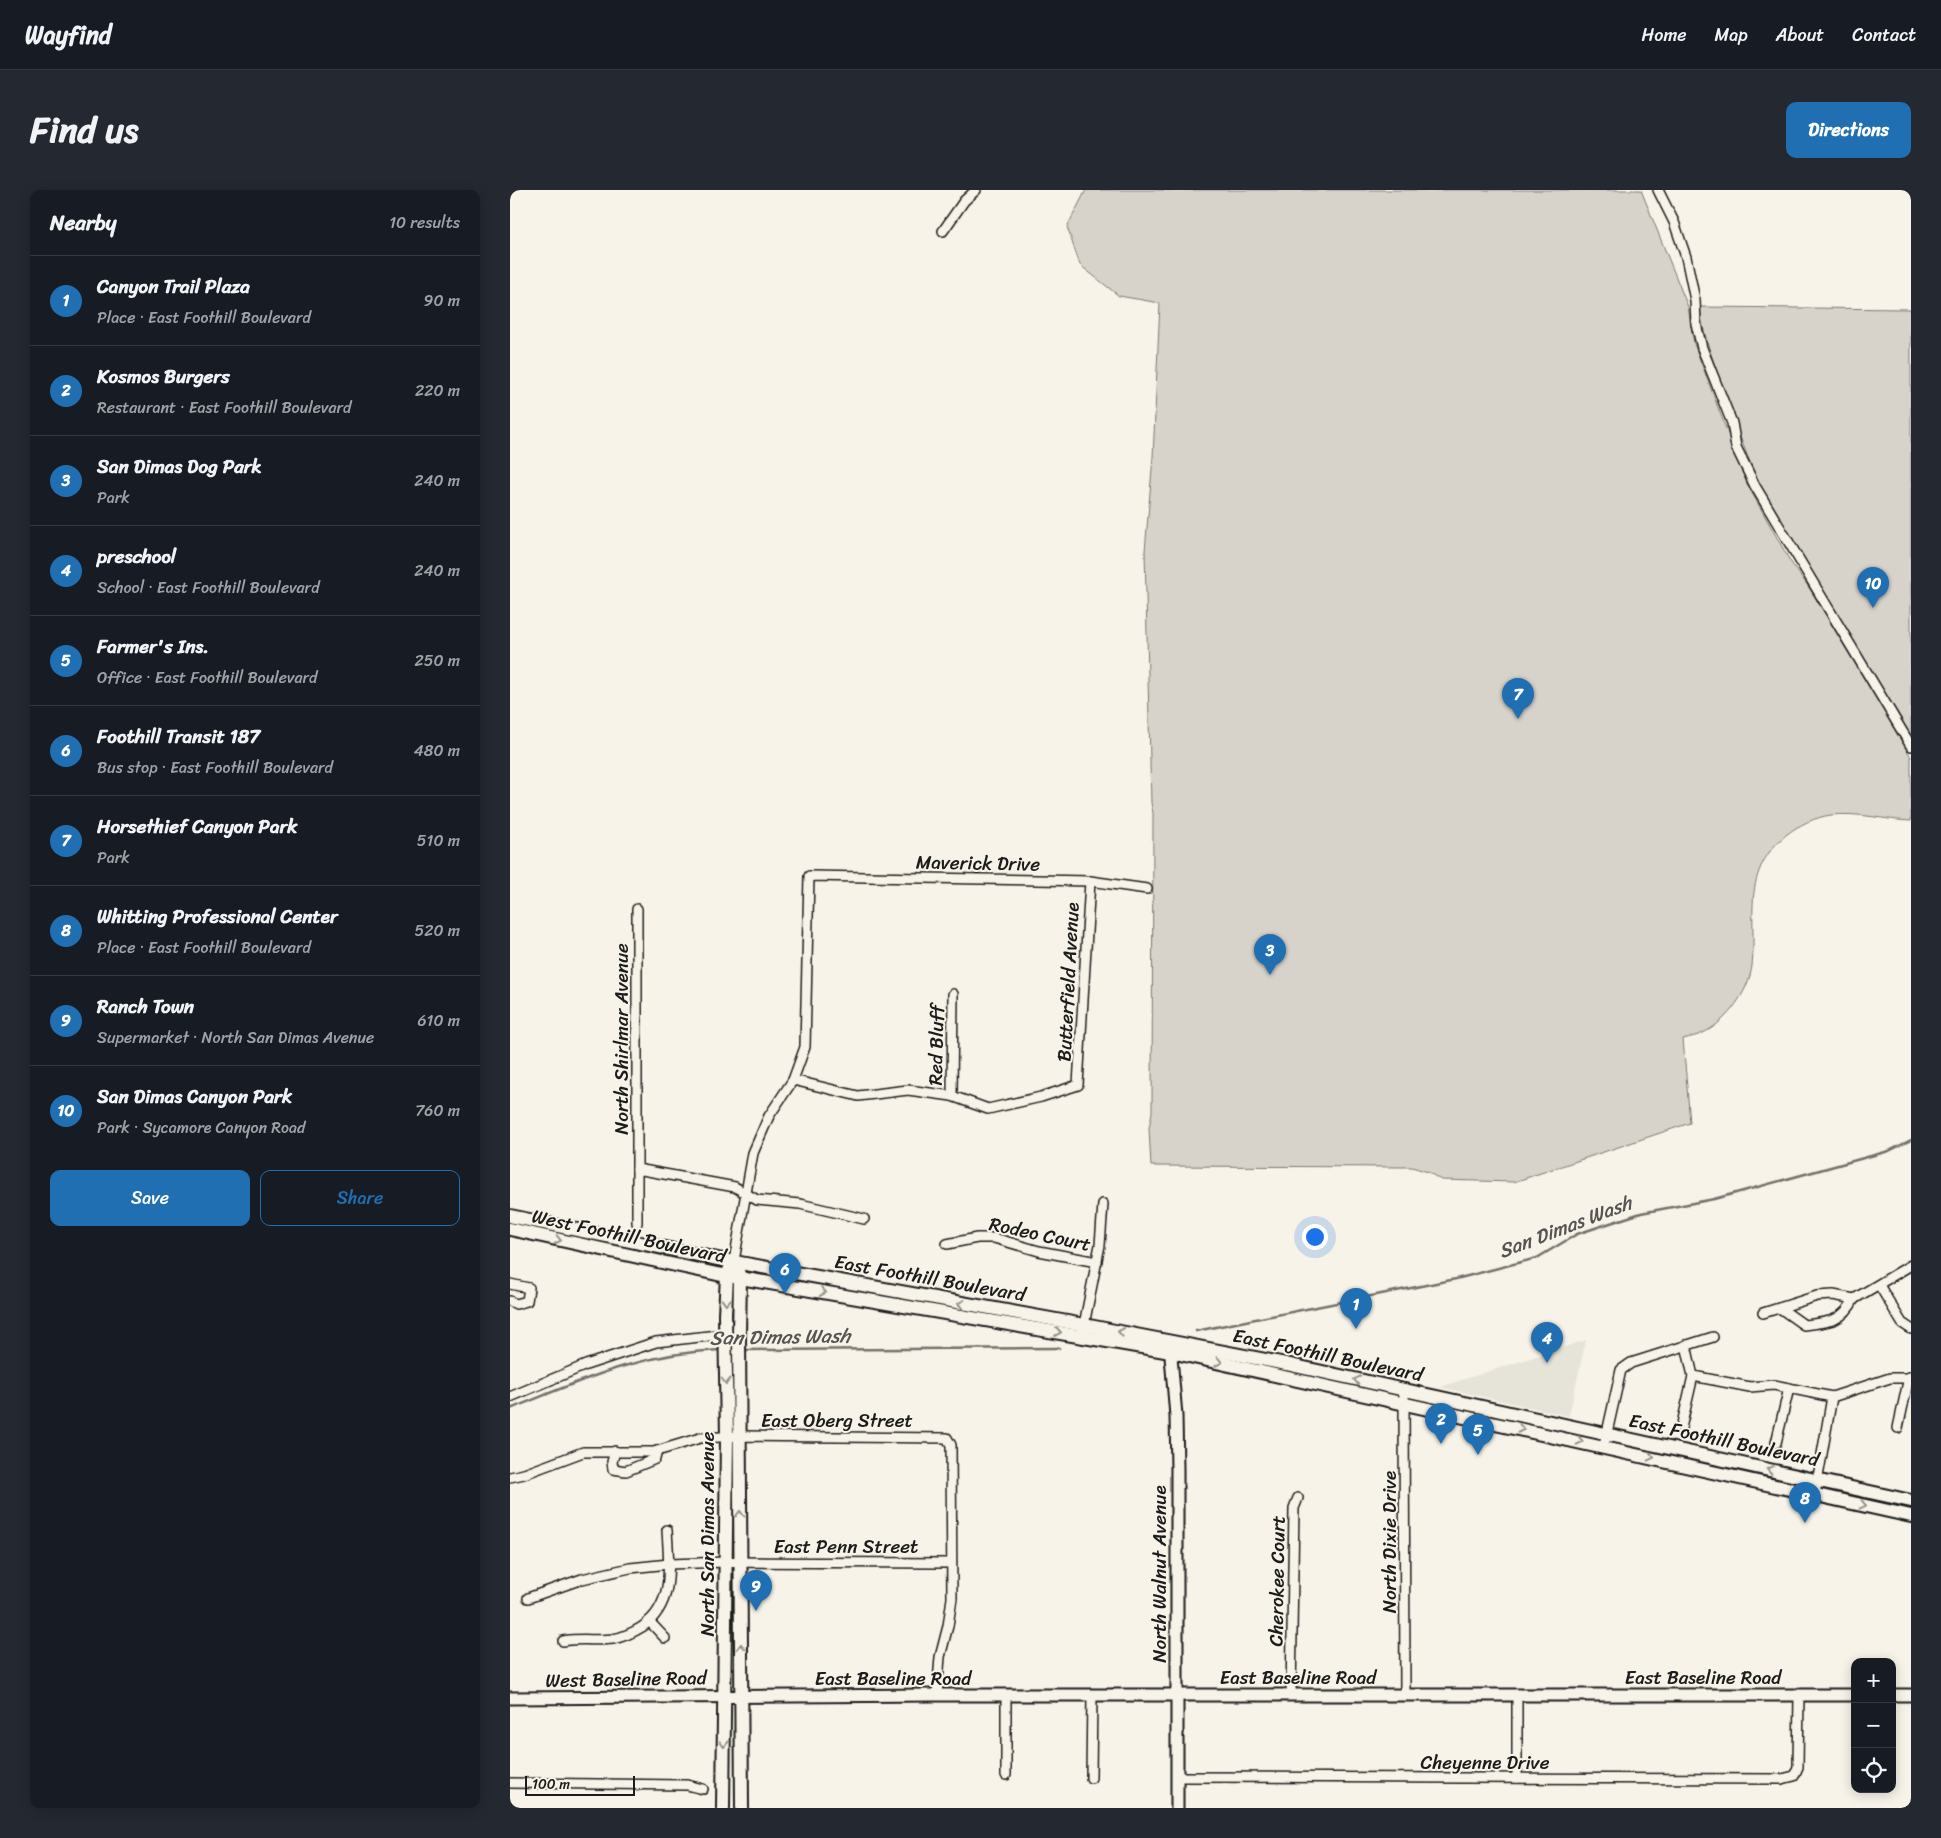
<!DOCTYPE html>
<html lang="en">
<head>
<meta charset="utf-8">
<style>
  body { margin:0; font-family:Sriracha,sans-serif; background:#242831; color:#f1f3f6 }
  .controls { position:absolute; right:15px; bottom:15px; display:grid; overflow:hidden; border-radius:10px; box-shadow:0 2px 12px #0003 }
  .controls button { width:45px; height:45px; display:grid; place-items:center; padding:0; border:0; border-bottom:1px solid #363941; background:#171b24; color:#f1f3f6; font:25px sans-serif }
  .scale { position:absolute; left:15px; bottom:12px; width:110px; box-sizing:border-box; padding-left:5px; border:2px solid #1c1c1c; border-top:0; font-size:14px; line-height:18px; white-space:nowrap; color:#1c1c1c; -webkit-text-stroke:4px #f7f3e8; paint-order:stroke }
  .you { position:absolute; left:804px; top:1046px; width:18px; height:18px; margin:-12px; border:4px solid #fff; border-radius:50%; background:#1a73e8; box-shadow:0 0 0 8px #1a73e833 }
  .badge { display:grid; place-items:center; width:32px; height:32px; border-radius:50%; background:#1f6fb2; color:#fff; font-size:16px; font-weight:700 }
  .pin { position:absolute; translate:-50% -41px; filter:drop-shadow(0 1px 2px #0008) }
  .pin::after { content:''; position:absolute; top:26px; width:18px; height:15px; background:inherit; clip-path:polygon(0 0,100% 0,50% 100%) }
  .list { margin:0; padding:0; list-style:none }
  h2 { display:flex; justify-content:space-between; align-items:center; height:65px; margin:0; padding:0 20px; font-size:21px }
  h2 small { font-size:16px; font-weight:400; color:#9ea1a6 }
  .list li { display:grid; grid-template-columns:32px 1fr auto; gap:15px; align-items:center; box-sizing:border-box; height:90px; padding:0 20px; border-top:1px solid #363941 }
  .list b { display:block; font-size:19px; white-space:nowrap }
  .list p { margin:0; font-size:16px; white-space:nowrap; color:#9ea1a6 }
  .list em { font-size:16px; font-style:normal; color:#9ea1a6 }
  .actions { display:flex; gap:10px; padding:15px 20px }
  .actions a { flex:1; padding:11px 0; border:1px solid #1f6fb2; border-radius:10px; text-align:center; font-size:18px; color:#1f6fb2 }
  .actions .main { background:#1f6fb2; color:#fff }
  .icon { flex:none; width:28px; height:28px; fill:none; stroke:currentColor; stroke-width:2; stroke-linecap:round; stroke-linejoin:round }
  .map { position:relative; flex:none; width:1401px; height:1618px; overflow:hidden; border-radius:10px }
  header { display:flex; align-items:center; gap:30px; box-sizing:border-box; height:70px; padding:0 25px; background:#171b24; border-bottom:1px solid #363941 }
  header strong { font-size:24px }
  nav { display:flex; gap:28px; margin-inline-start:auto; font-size:18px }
  .intro { display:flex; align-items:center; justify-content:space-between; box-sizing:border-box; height:120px; padding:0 30px }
  h1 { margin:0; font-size:35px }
  .button { padding:12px 22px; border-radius:10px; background:#1f6fb2; color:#fff; font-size:18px; font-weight:700 }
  main { display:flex; gap:30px; padding:0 30px }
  aside { flex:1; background:#171b24; border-radius:10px; box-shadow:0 2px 12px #0003 }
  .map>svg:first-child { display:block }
</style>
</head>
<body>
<header>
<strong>Wayfind</strong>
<nav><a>Home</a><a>Map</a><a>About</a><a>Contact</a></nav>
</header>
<div class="intro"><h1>Find us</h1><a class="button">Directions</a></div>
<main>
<aside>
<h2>Nearby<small>10 results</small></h2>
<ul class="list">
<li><span class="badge">1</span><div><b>Canyon Trail Plaza</b><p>Place · East Foothill Boulevard</p></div><em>90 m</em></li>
<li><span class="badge">2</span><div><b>Kosmos Burgers</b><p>Restaurant · East Foothill Boulevard</p></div><em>220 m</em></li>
<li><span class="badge">3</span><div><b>San Dimas Dog Park</b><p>Park</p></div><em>240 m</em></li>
<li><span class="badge">4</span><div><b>preschool</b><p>School · East Foothill Boulevard</p></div><em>240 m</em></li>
<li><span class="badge">5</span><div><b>Farmer's Ins.</b><p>Office · East Foothill Boulevard</p></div><em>250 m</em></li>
<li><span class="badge">6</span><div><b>Foothill Transit 187</b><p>Bus stop · East Foothill Boulevard</p></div><em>480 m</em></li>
<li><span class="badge">7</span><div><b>Horsethief Canyon Park</b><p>Park</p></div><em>510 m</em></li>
<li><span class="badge">8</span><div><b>Whitting Professional Center</b><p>Place · East Foothill Boulevard</p></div><em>520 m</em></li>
<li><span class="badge">9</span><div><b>Ranch Town</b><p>Supermarket · North San Dimas Avenue</p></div><em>610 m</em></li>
<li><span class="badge">10</span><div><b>San Dimas Canyon Park</b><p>Park · Sycamore Canyon Road</p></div><em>760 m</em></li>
</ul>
<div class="actions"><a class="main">Save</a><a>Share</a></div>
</aside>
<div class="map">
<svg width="1401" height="1618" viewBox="0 0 1401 1618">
  <rect width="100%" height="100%" fill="#f7f3e8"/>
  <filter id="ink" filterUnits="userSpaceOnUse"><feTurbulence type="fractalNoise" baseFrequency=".02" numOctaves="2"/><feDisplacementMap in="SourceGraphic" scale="10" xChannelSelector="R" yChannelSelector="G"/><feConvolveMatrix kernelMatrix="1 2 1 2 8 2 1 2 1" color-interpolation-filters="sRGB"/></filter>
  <g filter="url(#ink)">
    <!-- built -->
    <path fill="#e6e3d9" d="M 1076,1150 L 1059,1226 L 930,1197 Z"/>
    <!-- green -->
    <g fill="#d7d3cb" stroke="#7a7874">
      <path d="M 576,0 L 1131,0 L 1178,117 L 1184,154 L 1237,294 L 1280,371 L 1300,399 L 1401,567 L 1401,631 C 1375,630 1347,622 1321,625 C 1306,627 1288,635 1276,645 C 1230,683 1247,725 1242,776 C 1239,801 1217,831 1195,842 C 1188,846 1180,847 1173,849 L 1180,933 L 1004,992 L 931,990 L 918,982 L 902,977 L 641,976 L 639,938 L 642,922 L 643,623 L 641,613 L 635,361 L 643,267 L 650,113 L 609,106 L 570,75 L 557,37 Z"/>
      <path d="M 1190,117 L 1401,119 L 1401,545 L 1248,291 C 1233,257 1221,222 1209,187 C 1201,164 1192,141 1190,117 Z"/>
    </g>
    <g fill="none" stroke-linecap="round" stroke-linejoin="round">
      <!-- stream -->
      <g stroke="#72716c" stroke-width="2.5">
        <path d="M 686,1141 L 946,1089 L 1027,1068 L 1067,1044 L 1131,1023 L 1204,1009 L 1379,961 L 1401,950"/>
        <path d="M 233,1160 L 549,1158"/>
        <path d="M 0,1219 C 73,1190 130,1163 210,1160"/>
      </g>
      <!-- minor casing -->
      <g stroke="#1c1c1c" stroke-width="12">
        <g id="minor">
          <path d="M 1148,0 L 1164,32 L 1176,67 L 1185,110 L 1186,134 L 1192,158 L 1222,233 L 1226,257 L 1245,296 L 1401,556"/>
          <path d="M 433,41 L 454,11 L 466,0"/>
          <path d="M 127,719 L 127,1033"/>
          <path d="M 283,890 L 348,906 L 398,900 L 442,906 L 478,919 L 531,907 L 568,895 L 580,691"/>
          <path d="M 442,906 L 443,804"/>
          <path d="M 127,979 L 225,997 L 247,1010 L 290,1014 L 354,1029"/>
          <path d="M 437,1054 L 467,1048 L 484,1048 L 529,1061 L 587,1072"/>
          <path d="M 224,1071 L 243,963 L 259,926 L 283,890 L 295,857 L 299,686 L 580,691 L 637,699"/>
          <path d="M 0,1094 L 19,1098 L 17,1111 L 6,1114 L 0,1111"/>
          <path d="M 1369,1095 L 1392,1133 L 1401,1139"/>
          <path d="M 1270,1118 L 1294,1135 C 1317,1132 1332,1133 1344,1109"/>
          <path d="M 1253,1123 L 1307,1106 L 1323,1105 L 1344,1109 L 1401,1075"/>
          <path d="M 573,1140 L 590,1055 L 593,1014"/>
          <path d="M 1183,1186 L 1240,1197 L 1264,1195 L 1322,1207 L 1380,1188 L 1401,1188"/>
          <path d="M 894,1201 L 895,1504"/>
          <path d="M 0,1207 L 76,1175 L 146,1152 L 216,1144"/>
          <path d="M 1171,1238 L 1183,1186 L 1176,1155"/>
          <path d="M 1388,1238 L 1399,1187"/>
          <path d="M 1266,1253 L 1279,1198"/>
          <path d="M 1094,1256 L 1111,1180 L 1121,1173 L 1203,1147"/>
          <path d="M 105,1261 L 102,1272 L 103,1279 L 116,1281 L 145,1269 L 147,1261"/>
          <path d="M 0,1287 L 14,1284 L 73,1262 L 144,1262 L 190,1248 L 230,1246 L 437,1248 L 441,1255 L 442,1408 L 438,1436 L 430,1467 L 427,1505"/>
          <path d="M 1305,1304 L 1322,1207"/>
          <path d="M 18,1408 L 72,1389 L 120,1378 L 159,1374 L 216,1372 L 441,1373"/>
          <path d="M 139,1431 L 155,1448"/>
          <path d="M 53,1451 C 70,1448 87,1451 103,1449 C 113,1447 124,1442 132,1437 C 165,1414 159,1375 157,1340"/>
          <path d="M 1007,1504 L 1007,1588"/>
          <path d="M 781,1505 L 784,1318 L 788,1308"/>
          <path d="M 496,1585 L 496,1505"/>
          <path d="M 667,1587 L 1272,1589 L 1284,1586 L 1288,1577 L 1289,1505"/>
          <path d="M 581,1588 L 582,1505"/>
          <path d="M 0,1593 L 177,1595 L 193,1599"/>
        </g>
      </g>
      <!-- secondary casing -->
      <g stroke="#1c1c1c" stroke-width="15">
        <g id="secondary">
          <path d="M 660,1155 L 666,1226 L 667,1279 L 667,1618"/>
          <path d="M 1382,1505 L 1401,1505"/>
          <path d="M 0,1508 L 427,1505 L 1345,1505"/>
        </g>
      </g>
      <!-- primary casing -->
      <g stroke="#1c1c1c" stroke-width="16">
        <g id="primary">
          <path d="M 0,1026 L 208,1069 L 574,1135 L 776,1174 L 1401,1311"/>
          <path d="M 0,1039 L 207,1084 L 661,1162 L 1401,1326"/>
          <path d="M 228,1081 L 230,1088 L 229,1144 L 232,1618"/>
          <path d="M 213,1618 L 217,1247 L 215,1124 L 217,1086 L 220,1078"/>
        </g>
      </g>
      <!-- minor -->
      <use href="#minor" stroke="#f7f3e8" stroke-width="9"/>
      <!-- secondary -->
      <use href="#secondary" stroke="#f7f3e8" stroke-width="11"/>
      <!-- primary -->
      <use href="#primary" stroke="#f7f3e8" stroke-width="12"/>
    </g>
    <!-- one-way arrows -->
    <defs><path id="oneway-chevron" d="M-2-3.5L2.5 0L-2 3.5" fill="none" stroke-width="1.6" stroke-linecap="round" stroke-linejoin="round" transform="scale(1.25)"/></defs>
    <g stroke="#94928c">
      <use href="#oneway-chevron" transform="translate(48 1050) rotate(12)"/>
      <use href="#oneway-chevron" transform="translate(313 1102) rotate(10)"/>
      <use href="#oneway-chevron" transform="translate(216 1112) rotate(92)"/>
      <use href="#oneway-chevron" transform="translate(451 1114) rotate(-170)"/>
      <use href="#oneway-chevron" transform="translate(548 1142) rotate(9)"/>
      <use href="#oneway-chevron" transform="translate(611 1142) rotate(-169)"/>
      <use href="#oneway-chevron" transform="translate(709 1172) rotate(12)"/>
      <use href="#oneway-chevron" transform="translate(847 1190) rotate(-167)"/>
      <use href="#oneway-chevron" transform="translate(216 1191) rotate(90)"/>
      <use href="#oneway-chevron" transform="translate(1011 1239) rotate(12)"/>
      <use href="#oneway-chevron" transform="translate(1070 1251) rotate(12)"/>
      <use href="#oneway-chevron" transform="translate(1141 1267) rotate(13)"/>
      <use href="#oneway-chevron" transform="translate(1260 1280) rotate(-169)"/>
      <use href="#oneway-chevron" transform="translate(1353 1315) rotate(13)"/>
      <use href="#oneway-chevron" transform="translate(230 1324) rotate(-90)"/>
      <use href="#oneway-chevron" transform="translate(231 1457) rotate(-91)"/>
      <use href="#oneway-chevron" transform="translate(214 1554) rotate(91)"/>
    </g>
  </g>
  <g text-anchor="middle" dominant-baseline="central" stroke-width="4" stroke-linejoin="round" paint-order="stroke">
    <!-- street labels -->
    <g font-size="19" fill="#1c1c1c" stroke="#f7f3e8">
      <text transform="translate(468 673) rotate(1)">Maverick Drive</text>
      <text transform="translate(558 792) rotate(-87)">Butterfield Avenue</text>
      <text transform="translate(111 849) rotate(-90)">North Shirlmar Avenue</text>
      <text transform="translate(426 855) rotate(-89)">Red Bluff</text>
      <text transform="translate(530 1044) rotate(12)">Rodeo Court</text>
      <text transform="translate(119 1046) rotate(12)">West Foothill Boulevard</text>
      <text transform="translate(420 1088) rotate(10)">East Foothill Boulevard</text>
      <text transform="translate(818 1165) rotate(12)">East Foothill Boulevard</text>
      <text x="327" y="1230">East Oberg Street</text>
      <text transform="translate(1214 1250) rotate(12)">East Foothill Boulevard</text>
      <text transform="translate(197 1344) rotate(-90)">North San Dimas Avenue</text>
      <text transform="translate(879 1352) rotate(-90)">North Dixie Drive</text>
      <text x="336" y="1356">East Penn Street</text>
      <text transform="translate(649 1384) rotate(-90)">North Walnut Avenue</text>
      <text transform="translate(767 1391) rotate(-89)">Cherokee Court</text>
      <text x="788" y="1487">East Baseline Road</text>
      <text x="1193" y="1487">East Baseline Road</text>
      <text x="383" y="1488">East Baseline Road</text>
      <text transform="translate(116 1489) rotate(-1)">West Baseline Road</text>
      <text x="975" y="1572">Cheyenne Drive</text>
    </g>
    <!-- water labels -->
    <g font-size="20" font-style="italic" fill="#565452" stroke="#f7f3e8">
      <text transform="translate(1055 1037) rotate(-21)">San Dimas Wash</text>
      <text transform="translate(270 1147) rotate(-1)">San Dimas Wash</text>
    </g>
  </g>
</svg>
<div class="controls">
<button>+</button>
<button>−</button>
<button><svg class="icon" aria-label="locate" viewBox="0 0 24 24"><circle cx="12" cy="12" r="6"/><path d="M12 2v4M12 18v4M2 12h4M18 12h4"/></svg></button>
</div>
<div class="scale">100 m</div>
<div class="you"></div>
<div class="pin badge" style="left:846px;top:1139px">1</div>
<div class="pin badge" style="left:931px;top:1254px">2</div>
<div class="pin badge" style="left:760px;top:785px">3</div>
<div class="pin badge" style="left:1037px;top:1173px">4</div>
<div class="pin badge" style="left:968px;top:1265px">5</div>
<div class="pin badge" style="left:275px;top:1104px">6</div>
<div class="pin badge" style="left:1008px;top:529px">7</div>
<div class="pin badge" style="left:1295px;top:1333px">8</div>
<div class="pin badge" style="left:246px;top:1421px">9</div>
<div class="pin badge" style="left:1363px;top:418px">10</div>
</div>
</main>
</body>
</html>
